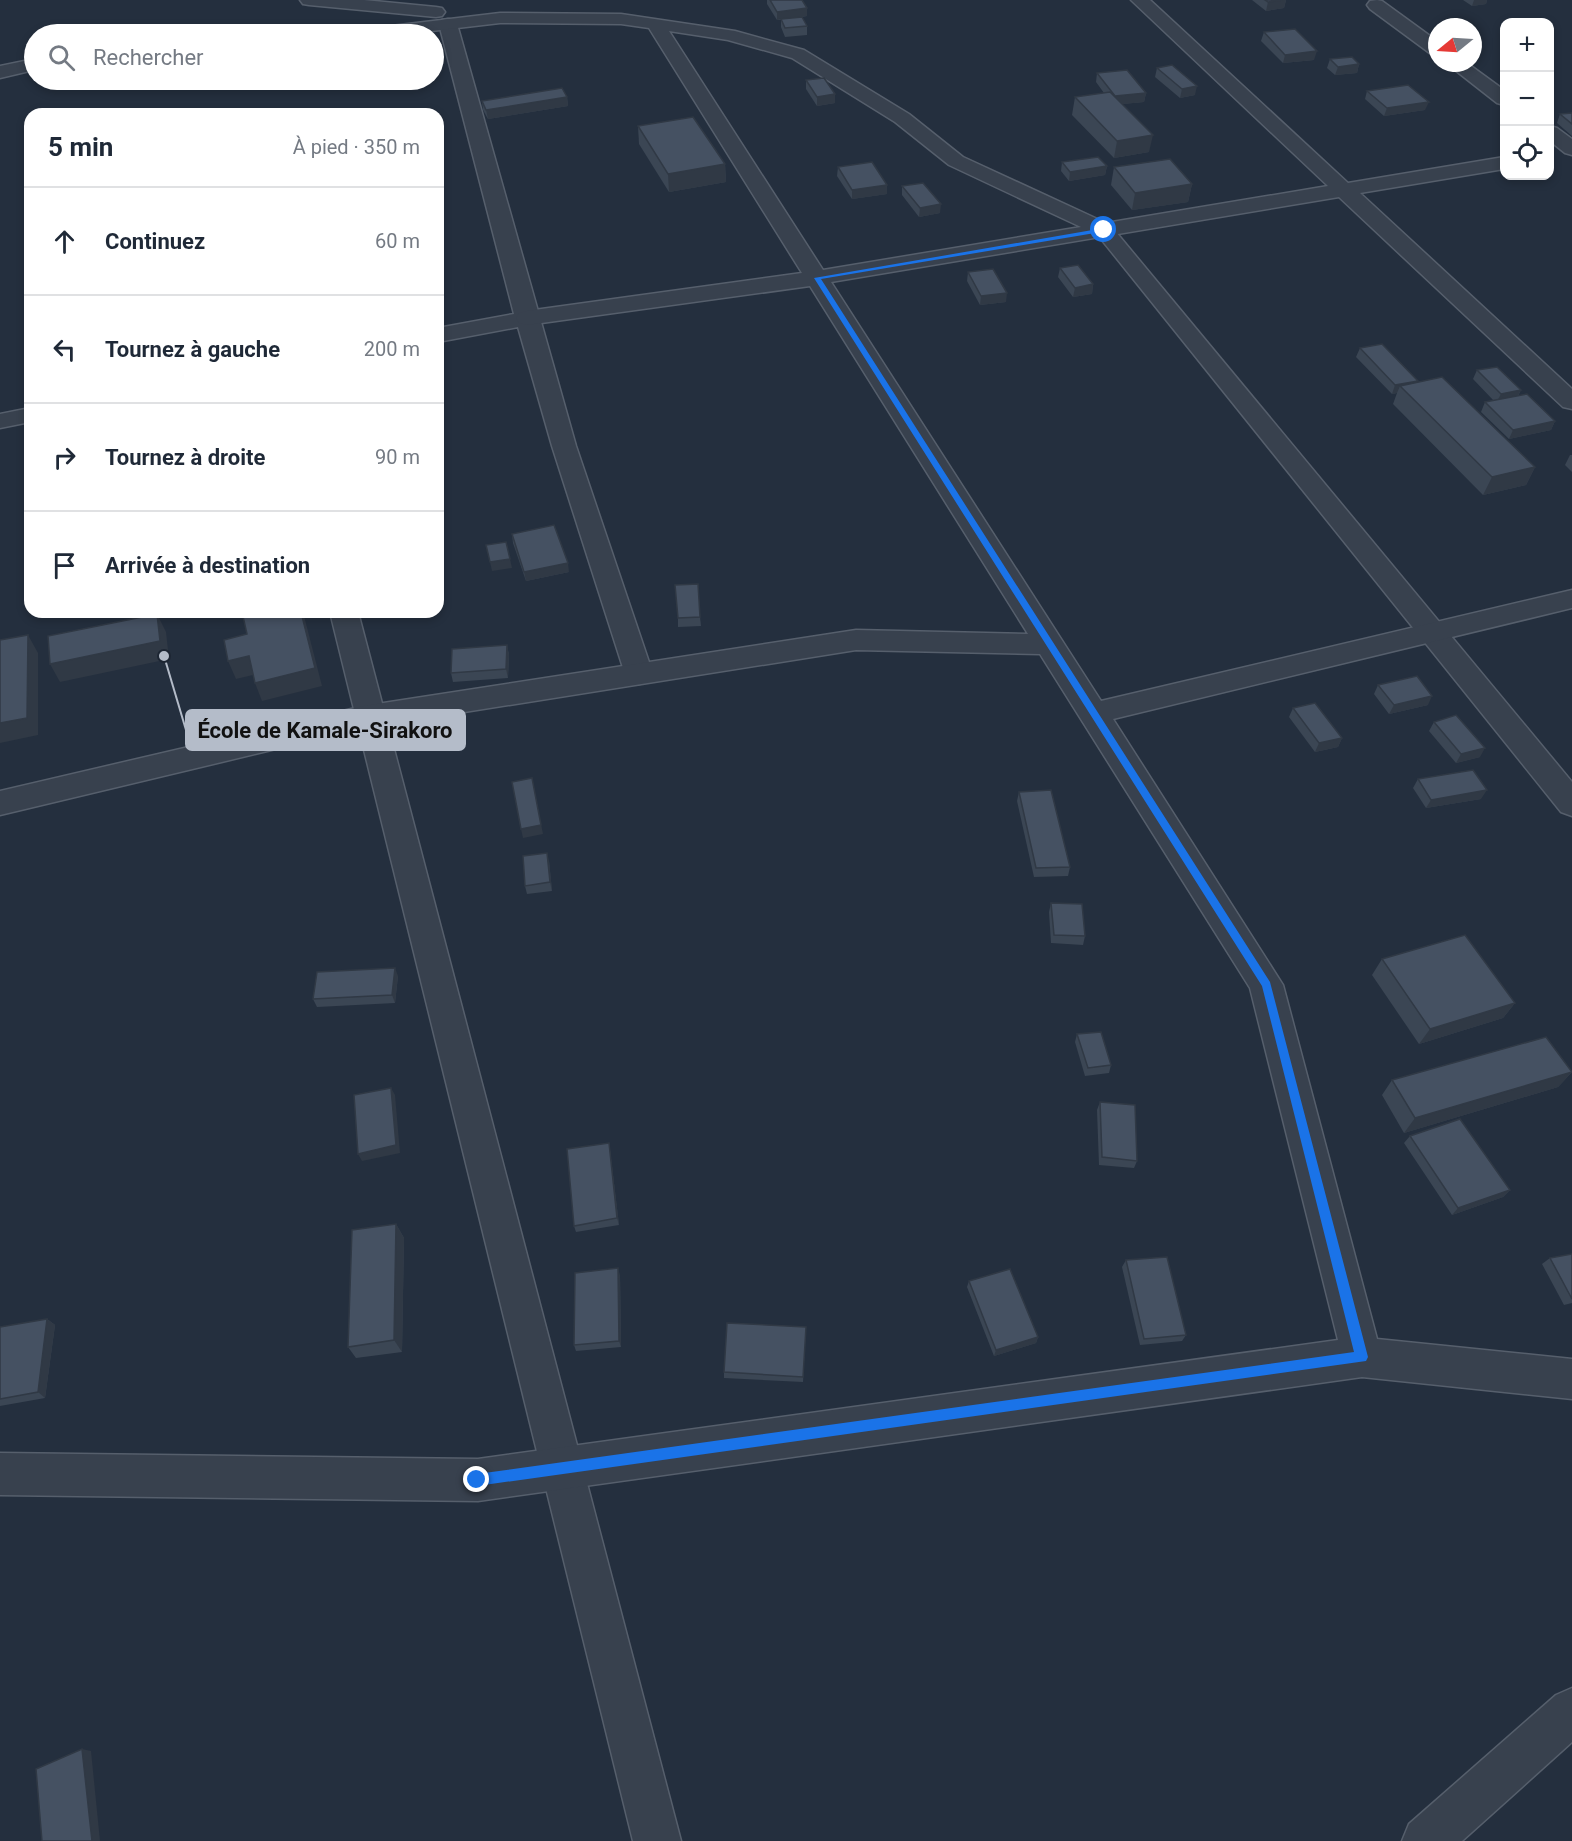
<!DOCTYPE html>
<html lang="fr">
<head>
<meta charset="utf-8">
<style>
  body { margin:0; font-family:Roboto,sans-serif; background:#f6f6f7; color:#1f2937 }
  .controls { position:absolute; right:18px; top:18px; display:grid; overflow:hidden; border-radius:12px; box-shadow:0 3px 9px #0003 }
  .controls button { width:54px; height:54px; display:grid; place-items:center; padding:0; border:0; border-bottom:2px solid #e0e1e3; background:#fff; color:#1f2937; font:30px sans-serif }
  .compass { position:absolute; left:1428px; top:18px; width:54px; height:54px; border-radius:50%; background:#fff; box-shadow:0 3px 9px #0003; rotate:252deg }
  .stop { position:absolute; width:18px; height:18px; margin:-14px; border:4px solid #1a73e8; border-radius:50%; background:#fff }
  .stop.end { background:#1a73e8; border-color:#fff; box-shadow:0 2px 6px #0008 }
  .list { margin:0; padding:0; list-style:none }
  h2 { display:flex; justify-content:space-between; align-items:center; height:78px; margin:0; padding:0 24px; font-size:26px }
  h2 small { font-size:20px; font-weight:400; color:#747a83 }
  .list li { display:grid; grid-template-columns:39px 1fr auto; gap:18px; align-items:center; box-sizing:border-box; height:108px; padding:0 24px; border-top:2px solid #e0e1e3 }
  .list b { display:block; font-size:22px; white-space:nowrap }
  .list em { font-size:20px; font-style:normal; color:#747a83 }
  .icon { flex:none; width:33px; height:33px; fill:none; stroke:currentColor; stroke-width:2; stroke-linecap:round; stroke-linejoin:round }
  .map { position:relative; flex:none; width:1572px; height:1841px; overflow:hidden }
  .search { position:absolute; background:#fff; box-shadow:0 3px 9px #0003; left:24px; top:24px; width:420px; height:66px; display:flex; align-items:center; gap:15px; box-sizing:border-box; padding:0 21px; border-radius:33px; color:#747a83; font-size:22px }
  .panel { position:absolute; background:#fff; box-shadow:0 3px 9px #0003; left:24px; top:108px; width:420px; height:510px; border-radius:18px }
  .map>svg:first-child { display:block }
</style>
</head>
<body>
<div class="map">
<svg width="1572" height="1841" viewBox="0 0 1572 1841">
  <rect width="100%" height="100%" fill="#242f3e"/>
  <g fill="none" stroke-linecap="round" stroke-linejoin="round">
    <!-- service casing -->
    <g stroke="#565f6c" stroke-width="3">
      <g id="service">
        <path d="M 448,19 L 454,20 L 457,24 L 576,446 L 653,674 L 649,681 L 639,684 L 629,681 L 625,674 L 552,446 L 518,327 L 438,342 L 438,328 L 514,314 L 439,24 L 442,20 Z"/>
        <path d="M 1104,224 L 1111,226 L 1572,782 L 1572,816 L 1561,812 L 1097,234 L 1093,230 L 1097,226 Z"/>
        <path d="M 30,408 L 30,422 L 0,428 L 0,414 Z"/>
        <path d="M 330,612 L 358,612 L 681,1841 L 633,1841 Z"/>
      </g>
    </g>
    <!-- minor casing -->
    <g stroke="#565f6c" stroke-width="3">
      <g id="minor">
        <path d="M 300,0 L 364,0 L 436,7 L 442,8 L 445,12 L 442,16 L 436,17 L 309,5 L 303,4 Z"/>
        <path d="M 1131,0 L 1150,0 L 1348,183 L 1504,157 L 1504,169 L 1360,193 L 1572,389 L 1572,409 L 1563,407 L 1339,197 L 831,282 L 1101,701 L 1572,590 L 1572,608 L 1113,719 L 1283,985 L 1377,1339 L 1572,1359 L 1572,1399 L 1362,1377 L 478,1501 L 0,1495 L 0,1453 L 478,1459 L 1338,1340 L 1250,988 L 1040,654 L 856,650 L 364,728 L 0,815 L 0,791 L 364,706 L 856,630 L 1028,634 L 810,286 L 527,325 L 519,323 L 516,318 L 519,313 L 527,311 L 802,273 L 649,28 L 621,24 L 500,23 L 406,34 L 357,34 L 360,30 L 366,29 L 500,13 L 621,14 L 735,31 L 804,50 L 909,114 L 963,157 L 1106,223 L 1328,186 ZM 669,31 L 728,40 L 792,58 L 895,122 L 949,165 L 1081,227 L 823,270 Z"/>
        <path d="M 1377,0 L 1382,1 L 1437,41 L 1437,55 L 1431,54 L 1370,9 L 1367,5 L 1370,1 Z"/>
        <path d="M 34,59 L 34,70 L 0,78 L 0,66 Z"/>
        <path d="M 1446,63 L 1467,63 L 1504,90 L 1504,105 L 1497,103 Z"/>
        <path d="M 1550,126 L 1557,128 L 1572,139 L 1572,155 L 1565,153 L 1550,141 Z"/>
      </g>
    </g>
    <!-- tertiary casing -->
    <g stroke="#565f6c" stroke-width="3">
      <path id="tertiary" d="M 1572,1688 L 1572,1742 L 1462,1841 L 1402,1841 L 1409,1824 L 1556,1695 Z"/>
    </g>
    <!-- service -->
    <use href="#service" fill="#38414e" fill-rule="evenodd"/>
    <!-- minor -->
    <use href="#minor" fill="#38414e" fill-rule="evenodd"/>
    <!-- tertiary -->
    <use href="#tertiary" fill="#38414e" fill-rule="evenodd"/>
  </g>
  <!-- wall -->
  <g fill="#3b4654">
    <path d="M 767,0 L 802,0 L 807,16 L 796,18 L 807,26 L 807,35 L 785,37 L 781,27 L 781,20 L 777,20 L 767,4 Z"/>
    <path d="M 1252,0 L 1286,0 L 1284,8 L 1266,11 Z"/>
    <path d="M 1463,0 L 1487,0 L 1486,4 L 1472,6 Z"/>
    <path d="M 1264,32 L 1314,60 L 1283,63 L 1261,41 Z"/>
    <path d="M 1330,59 L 1359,64 L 1357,73 L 1335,75 L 1327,68 Z"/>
    <path d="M 1157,68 L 1195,95 L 1180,98 L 1155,77 Z"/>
    <path d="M 1097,73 L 1146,93 L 1144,102 L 1122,104 L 1149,152 L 1114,158 L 1072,115 L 1075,97 L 1104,93 L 1096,82 Z"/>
    <path d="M 806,80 L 835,94 L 835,103 L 817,106 L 806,89 Z"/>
    <path d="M 1367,91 L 1425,110 L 1384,116 L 1365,99 Z"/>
    <path d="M 567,97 L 568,106 L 488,119 L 483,110 L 482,101 Z"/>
    <path d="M 1572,113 L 1572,136 L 1557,123 L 1560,114 Z"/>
    <path d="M 638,126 L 725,164 L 726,182 L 669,192 L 639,144 Z"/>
    <path d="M 1062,162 L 1107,166 L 1105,175 L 1069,181 L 1061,171 Z"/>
    <path d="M 838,167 L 887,194 L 852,199 L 837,176 Z"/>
    <path d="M 1114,167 L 1192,184 L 1188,202 L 1132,210 L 1111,185 Z"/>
    <path d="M 902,186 L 940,213 L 919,217 L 902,195 Z"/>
    <path d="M 1060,268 L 1093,284 L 1092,294 L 1073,297 L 1058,277 Z"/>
    <path d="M 968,272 L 1006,302 L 980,305 L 967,281 Z"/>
    <path d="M 1360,348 L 1417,382 L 1535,467 L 1526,485 L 1483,495 L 1393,404 L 1397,393 L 1392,394 L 1356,357 Z"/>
    <path d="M 1477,370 L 1521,390 L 1518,396 L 1555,421 L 1551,430 L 1509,439 L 1481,412 L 1485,402 L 1494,401 L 1473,379 Z"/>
    <path d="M 1570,455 L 1572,455 L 1572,472 L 1565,465 Z"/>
    <path d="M 512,534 L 569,572 L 526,581 L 513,543 Z"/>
    <path d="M 700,617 L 701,626 L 678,627 L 678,618 Z"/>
    <path d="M 507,645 L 509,655 L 508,678 L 453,682 L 451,673 Z"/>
    <path d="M 1378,685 L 1428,705 L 1389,714 L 1374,694 Z"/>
    <path d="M 1293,708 L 1342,738 L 1338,747 L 1315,752 L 1289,717 Z"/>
    <path d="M 1434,722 L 1480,757 L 1456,763 L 1429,731 Z"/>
    <path d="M 1418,779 L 1481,799 L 1426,808 L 1413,788 Z"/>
    <path d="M 1019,792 L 1070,867 L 1068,876 L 1034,877 L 1017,801 Z"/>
    <path d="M 549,861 L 552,891 L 527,894 L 525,886 Z"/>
    <path d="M 1051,903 L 1085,936 L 1083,945 L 1051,943 L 1049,912 Z"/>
    <path d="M 1382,959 L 1515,1003 L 1503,1018 L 1419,1044 L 1372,975 Z"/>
    <path d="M 398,976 L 395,1003 L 317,1007 L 313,999 Z"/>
    <path d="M 1077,1034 L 1111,1065 L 1109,1073 L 1085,1076 L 1075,1042 Z"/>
    <path d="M 1572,1072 L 1558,1087 L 1404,1133 L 1382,1095 L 1392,1080 Z"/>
    <path d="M 1100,1102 L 1137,1161 L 1134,1168 L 1099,1165 L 1097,1110 Z"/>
    <path d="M 1410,1136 L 1510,1190 L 1503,1197 L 1452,1215 L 1404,1143 Z"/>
    <path d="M 610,1150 L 619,1225 L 576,1232 L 574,1226 Z"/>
    <path d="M 396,1224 L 404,1238 L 402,1352 L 356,1358 L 348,1347 Z"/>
    <path d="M 1572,1254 L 1572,1303 L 1564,1305 L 1542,1264 L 1550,1258 Z"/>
    <path d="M 1126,1260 L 1186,1335 L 1182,1341 L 1140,1345 L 1122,1267 Z"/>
    <path d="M 620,1275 L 621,1347 L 576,1351 L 574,1345 Z"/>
    <path d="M 969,1281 L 1038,1337 L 1036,1343 L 994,1356 L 967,1287 Z"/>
    <path d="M 47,1319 L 55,1325 L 45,1398 L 0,1406 L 0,1327 Z"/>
    <path d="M 806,1327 L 803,1382 L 724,1378 L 724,1372 Z"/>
  </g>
  <!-- shaded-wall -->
  <g fill="#303945">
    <path d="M 1282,0 L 1286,0 L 1284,8 L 1266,11 L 1268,2 Z"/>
    <path d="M 1474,0 L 1487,0 L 1486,4 L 1472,6 Z"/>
    <path d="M 807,8 L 807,16 L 777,20 L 777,12 Z"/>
    <path d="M 1317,51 L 1314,60 L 1283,63 L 1285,55 Z"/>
    <path d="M 1359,64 L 1357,73 L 1335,75 L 1338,67 Z"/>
    <path d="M 1197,86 L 1195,95 L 1180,98 L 1182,89 Z"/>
    <path d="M 1146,93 L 1144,102 L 1113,105 L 1115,96 Z"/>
    <path d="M 835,94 L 835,103 L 817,106 L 817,97 Z"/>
    <path d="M 567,97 L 568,106 L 488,119 L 486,110 Z"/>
    <path d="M 1429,102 L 1425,110 L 1384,116 L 1387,108 Z"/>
    <path d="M 1153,135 L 1149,152 L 1114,158 L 1117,141 Z"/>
    <path d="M 725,164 L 726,182 L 669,192 L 668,174 Z"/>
    <path d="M 1107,166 L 1105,175 L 1069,181 L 1070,172 Z"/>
    <path d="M 1192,184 L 1188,202 L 1132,210 L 1135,193 Z"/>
    <path d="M 887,185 L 887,194 L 852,199 L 852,190 Z"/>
    <path d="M 941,204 L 940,213 L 919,217 L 920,208 Z"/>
    <path d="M 1093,284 L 1092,294 L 1073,297 L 1075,288 Z"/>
    <path d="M 1007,293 L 1006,302 L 980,305 L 981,296 Z"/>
    <path d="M 1418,381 L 1414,390 L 1400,386 L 1397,393 L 1392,394 L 1395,385 Z"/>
    <path d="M 1521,390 L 1516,399 L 1496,403 L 1501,394 Z"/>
    <path d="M 1555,421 L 1551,430 L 1509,439 L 1513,430 Z"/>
    <path d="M 1535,467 L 1526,485 L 1483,495 L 1492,477 Z"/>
    <path d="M 510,559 L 512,568 L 492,571 L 490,562 Z"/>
    <path d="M 568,563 L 569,572 L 526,581 L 524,572 Z"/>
    <path d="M 301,612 L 303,612 L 322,686 L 262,701 L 255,683 Z"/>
    <path d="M 157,614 L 166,632 L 169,659 L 60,682 L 50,664 Z"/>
    <path d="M 28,635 L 38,653 L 38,735 L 0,743 L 0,723 Z"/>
    <path d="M 507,645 L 509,655 L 508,678 L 506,669 Z"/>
    <path d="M 249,656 L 257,674 L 236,679 L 228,661 Z"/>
    <path d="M 1432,696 L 1428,705 L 1389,714 L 1394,705 Z"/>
    <path d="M 1342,738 L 1338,747 L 1315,752 L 1319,743 Z"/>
    <path d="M 1485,748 L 1480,757 L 1456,763 L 1461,754 Z"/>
    <path d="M 532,778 L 543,834 L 523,838 L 521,829 Z"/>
    <path d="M 1487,790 L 1481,799 L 1426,808 L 1431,800 Z"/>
    <path d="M 547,853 L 549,861 L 552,891 L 550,882 Z"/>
    <path d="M 395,968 L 398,976 L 395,1003 L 392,995 Z"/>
    <path d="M 1515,1003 L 1503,1018 L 1419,1044 L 1430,1029 Z"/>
    <path d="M 1572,1072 L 1558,1087 L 1404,1133 L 1415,1118 Z"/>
    <path d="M 391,1088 L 395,1095 L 400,1153 L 362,1161 L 358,1154 Z"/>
    <path d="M 609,1143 L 610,1150 L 619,1225 L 617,1218 Z"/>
    <path d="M 1510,1190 L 1503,1197 L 1452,1215 L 1458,1208 Z"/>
    <path d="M 396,1224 L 404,1238 L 402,1352 L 394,1340 Z"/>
    <path d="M 618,1268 L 620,1275 L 621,1347 L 619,1341 Z"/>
    <path d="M 47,1319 L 55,1325 L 45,1398 L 38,1392 Z"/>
    <path d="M 1038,1337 L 1036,1343 L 994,1356 L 996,1350 Z"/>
    <path d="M 82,1749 L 91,1751 L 100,1841 L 92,1841 Z"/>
  </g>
  <!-- building -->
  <g fill="#455162" stroke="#303945" stroke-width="1.5">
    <path d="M 770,0 L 802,0 L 807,8 L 777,12 Z"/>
    <path d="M 1265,0 L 1282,0 L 1268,2 Z"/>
    <path d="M 802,17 L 807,26 L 785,28 L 781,19 Z"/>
    <path d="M 1295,29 L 1317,51 L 1285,55 L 1264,32 Z"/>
    <path d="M 1352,57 L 1359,64 L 1338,67 L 1330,59 Z"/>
    <path d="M 1172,65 L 1197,86 L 1182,89 L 1157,68 Z"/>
    <path d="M 1127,70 L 1146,93 L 1115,96 L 1097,73 Z"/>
    <path d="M 824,78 L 835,94 L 817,97 L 806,80 Z"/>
    <path d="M 1408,85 L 1429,102 L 1387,108 L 1367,91 Z"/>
    <path d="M 562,88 L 567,97 L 486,110 L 482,101 Z"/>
    <path d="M 1110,92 L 1153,135 L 1117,141 L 1075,97 Z"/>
    <path d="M 1572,113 L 1572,124 L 1560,114 Z"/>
    <path d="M 693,117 L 725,164 L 668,174 L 638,126 Z"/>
    <path d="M 1098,157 L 1107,166 L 1070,172 L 1062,162 Z"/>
    <path d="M 1170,159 L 1192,184 L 1135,193 L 1114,167 Z"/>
    <path d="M 872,162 L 887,185 L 852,190 L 838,167 Z"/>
    <path d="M 923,183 L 941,204 L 920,208 L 902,186 Z"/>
    <path d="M 1078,265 L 1093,284 L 1075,288 L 1060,268 Z"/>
    <path d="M 993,269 L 1007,293 L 981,296 L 968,272 Z"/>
    <path d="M 1382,344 L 1418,381 L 1395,385 L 1360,348 Z"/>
    <path d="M 1497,367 L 1521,390 L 1501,394 L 1477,370 Z"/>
    <path d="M 1442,377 L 1535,467 L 1492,477 L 1400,386 Z"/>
    <path d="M 1527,394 L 1555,421 L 1513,430 L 1485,402 Z"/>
    <path d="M 554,525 L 568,563 L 524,572 L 512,534 Z"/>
    <path d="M 506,542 L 510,559 L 490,562 L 486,545 Z"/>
    <path d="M 698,584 L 700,617 L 678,618 L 675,585 Z"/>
    <path d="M 242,612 L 301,612 L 315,668 L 255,683 L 249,656 L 228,661 L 224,640 L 247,634 Z"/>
    <path d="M 157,614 L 160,641 L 50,664 L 48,636 Z"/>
    <path d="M 28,635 L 27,718 L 0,723 L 0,640 Z"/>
    <path d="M 507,645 L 506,669 L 451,673 L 452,649 Z"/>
    <path d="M 1417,676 L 1432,696 L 1394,705 L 1378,685 Z"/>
    <path d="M 1315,703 L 1342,738 L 1319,743 L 1293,708 Z"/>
    <path d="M 1456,715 L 1485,748 L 1461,754 L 1434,722 Z"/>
    <path d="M 1473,770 L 1487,790 L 1431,800 L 1418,779 Z"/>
    <path d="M 532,778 L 541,825 L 521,829 L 512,782 Z"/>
    <path d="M 1051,790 L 1070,867 L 1036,868 L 1019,792 Z"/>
    <path d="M 547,853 L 550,882 L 525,886 L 523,856 Z"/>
    <path d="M 1051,903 L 1082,904 L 1085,936 L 1054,935 Z"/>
    <path d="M 1465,935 L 1515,1003 L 1430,1029 L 1382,959 Z"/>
    <path d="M 395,968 L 392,995 L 313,999 L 317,972 Z"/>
    <path d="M 1101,1032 L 1111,1065 L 1088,1068 L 1077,1034 Z"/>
    <path d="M 1546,1037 L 1572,1072 L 1415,1118 L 1392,1080 Z"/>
    <path d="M 391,1088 L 396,1145 L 358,1154 L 354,1095 Z"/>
    <path d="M 1100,1102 L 1135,1105 L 1137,1161 L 1102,1157 Z"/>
    <path d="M 1460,1119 L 1510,1190 L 1458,1208 L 1410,1136 Z"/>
    <path d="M 609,1143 L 617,1218 L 574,1226 L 567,1149 Z"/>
    <path d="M 396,1224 L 394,1340 L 348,1347 L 352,1230 Z"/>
    <path d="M 1572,1254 L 1572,1299 L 1550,1258 Z"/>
    <path d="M 1167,1257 L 1186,1335 L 1144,1339 L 1126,1260 Z"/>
    <path d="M 618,1268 L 619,1341 L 574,1345 L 575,1273 Z"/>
    <path d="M 1010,1269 L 1038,1337 L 996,1350 L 969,1281 Z"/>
    <path d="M 47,1319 L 38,1392 L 0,1399 L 0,1327 Z"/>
    <path d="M 727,1323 L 806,1327 L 803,1377 L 724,1372 Z"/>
    <path d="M 82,1749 L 92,1841 L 42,1841 L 36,1769 Z"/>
  </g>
  <!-- route -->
  <path fill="#1a73e8" d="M 1104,228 L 1107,231 L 821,279 L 1270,982 L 1368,1357 L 1366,1361 L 477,1486 L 473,1484 L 471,1480 L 473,1476 L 477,1474 L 1354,1352 L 1262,986 L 814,278 Z"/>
  <!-- callouts -->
  <path fill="none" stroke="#b4bcc9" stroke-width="2" d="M164 656L186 730"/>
  <circle fill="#b4bcc9" stroke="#1d2633" stroke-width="2" cx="164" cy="656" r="6"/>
  <rect fill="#b4bcc9" stroke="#b4bcc9" stroke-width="2" x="186" y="710" width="279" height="40" rx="6"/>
  <g font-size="22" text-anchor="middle" font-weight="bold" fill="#111">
    <text x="325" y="738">École de Kamale-Sirakoro</text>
  </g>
</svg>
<div class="controls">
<button>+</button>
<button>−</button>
<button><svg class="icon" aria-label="locate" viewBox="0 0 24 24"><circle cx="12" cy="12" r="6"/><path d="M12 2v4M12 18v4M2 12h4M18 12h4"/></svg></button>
</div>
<svg class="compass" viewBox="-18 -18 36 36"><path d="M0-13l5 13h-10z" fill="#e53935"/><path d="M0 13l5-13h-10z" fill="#747a83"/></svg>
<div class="stop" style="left:1104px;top:230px"></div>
<div class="stop end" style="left:477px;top:1480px"></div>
<div class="search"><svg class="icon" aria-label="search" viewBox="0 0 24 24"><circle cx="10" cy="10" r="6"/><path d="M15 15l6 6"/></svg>Rechercher</div>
<section class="panel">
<h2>5 min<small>À pied · 350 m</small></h2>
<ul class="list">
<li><svg class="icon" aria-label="ahead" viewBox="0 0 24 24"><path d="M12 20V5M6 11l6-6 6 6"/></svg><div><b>Continuez</b></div><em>60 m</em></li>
<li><svg class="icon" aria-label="left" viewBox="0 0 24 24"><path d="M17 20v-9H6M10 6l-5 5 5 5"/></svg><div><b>Tournez à gauche</b></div><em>200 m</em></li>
<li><svg class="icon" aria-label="right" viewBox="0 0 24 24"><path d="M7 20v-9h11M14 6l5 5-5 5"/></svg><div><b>Tournez à droite</b></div><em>90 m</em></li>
<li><svg class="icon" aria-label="arrive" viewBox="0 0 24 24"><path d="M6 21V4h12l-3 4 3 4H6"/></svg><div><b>Arrivée à destination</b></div></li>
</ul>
</section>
</div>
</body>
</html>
